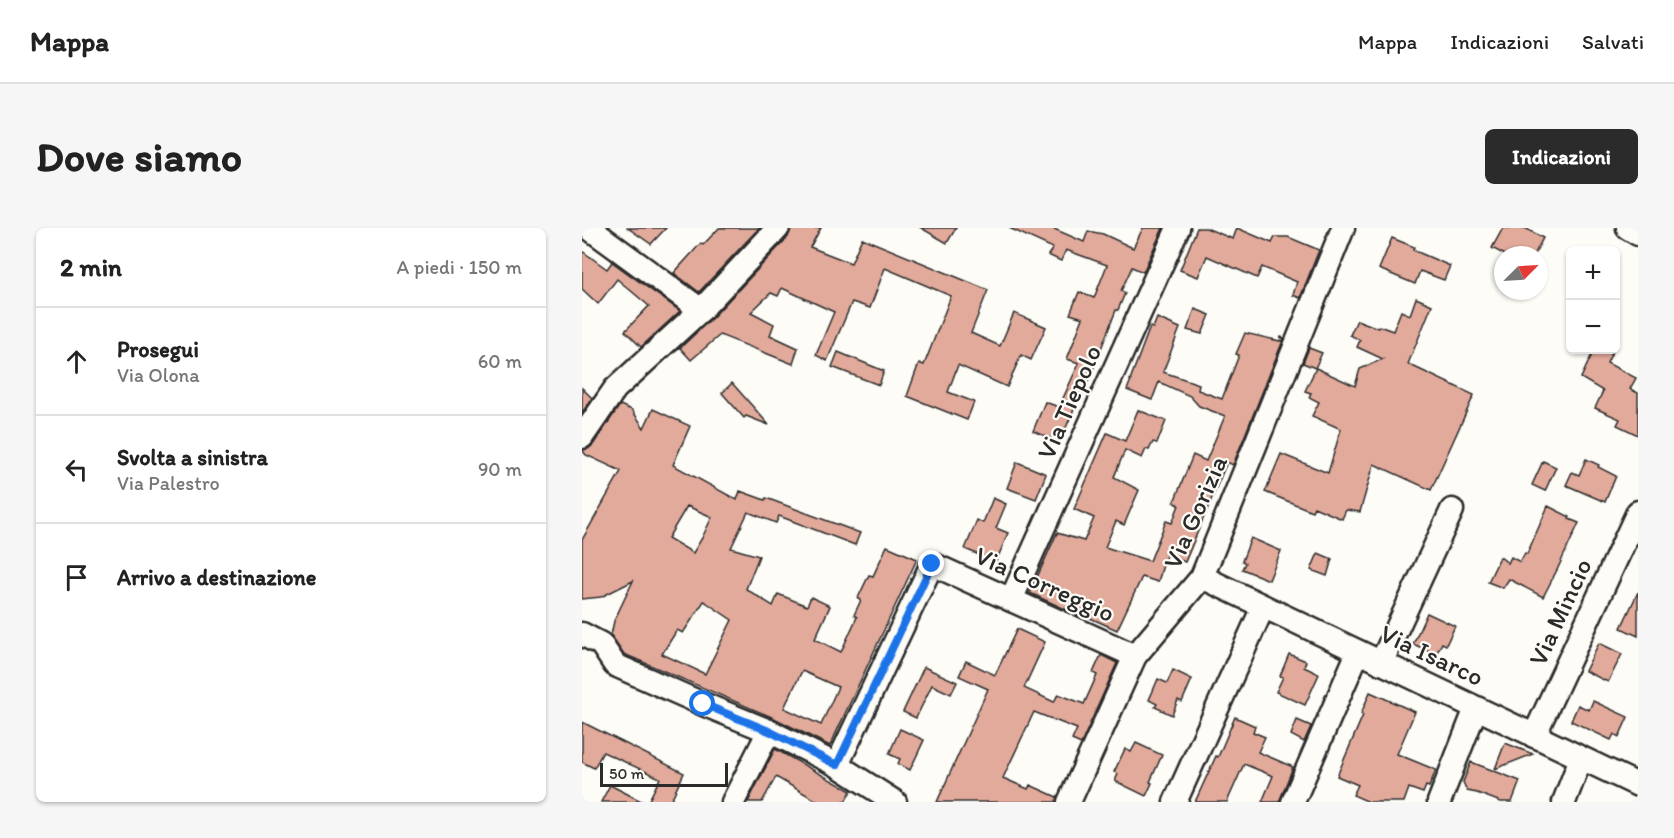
<!DOCTYPE html>
<html lang="it">
<head>
<meta charset="utf-8">
<style>
  body { margin:0; font-family:Itim,sans-serif; background:#f6f6f6; color:#222 }
  .controls { position:absolute; right:18px; top:18px; display:grid; overflow:hidden; border-radius:9px; box-shadow:0 2px 4px #0004 }
  .controls button { width:54px; height:54px; display:grid; place-items:center; padding:0; border:0; border-bottom:2px solid #e0e0e0; background:#fff; color:#222; font:30px sans-serif }
  .compass { position:absolute; left:912px; top:18px; width:54px; height:54px; border-radius:50%; background:#fff; box-shadow:0 2px 4px #0004; rotate:66deg }
  .scale { position:absolute; left:18px; bottom:15px; width:128px; box-sizing:border-box; padding-left:6px; border:3px solid #2b2b2b; border-top:0; font-size:16px; line-height:21px; white-space:nowrap; color:#2b2b2b; -webkit-text-stroke:4px #fdfcf7; paint-order:stroke }
  .stop { position:absolute; width:18px; height:18px; margin:-14px; border:4px solid #1a73e8; border-radius:50%; background:#fff }
  .stop.end { background:#1a73e8; border-color:#fff; box-shadow:0 2px 6px #0008 }
  .list { margin:0; padding:0; list-style:none }
  h2 { display:flex; justify-content:space-between; align-items:center; height:78px; margin:0; padding:0 24px; font-size:26px }
  h2 small { font-size:20px; font-weight:400; color:#767676 }
  .list li { display:grid; grid-template-columns:39px 1fr auto; gap:18px; align-items:center; box-sizing:border-box; height:108px; padding:0 24px; border-top:2px solid #e0e0e0 }
  .list b { display:block; font-size:22px; white-space:nowrap }
  .list p { margin:0; font-size:20px; white-space:nowrap; color:#767676 }
  .list em { font-size:20px; font-style:normal; color:#767676 }
  .icon { flex:none; width:33px; height:33px; fill:none; stroke:currentColor; stroke-width:2; stroke-linecap:round; stroke-linejoin:round }
  .map { position:relative; flex:none; width:1056px; height:574px; overflow:hidden; border-radius:9px }
  header { display:flex; align-items:center; gap:36px; box-sizing:border-box; height:84px; padding:0 30px; background:#fff; border-bottom:2px solid #e0e0e0 }
  header strong { font-size:28px }
  nav { display:flex; gap:33px; margin-inline-start:auto; font-size:21px }
  .intro { display:flex; align-items:center; justify-content:space-between; box-sizing:border-box; height:144px; padding:0 36px }
  h1 { margin:0; font-size:42px }
  .button { padding:15px 27px; border-radius:9px; background:#2b2b2b; color:#fff; font-size:21px; font-weight:700 }
  main { display:flex; gap:36px; padding:0 36px }
  aside { flex:1; background:#fff; border-radius:9px; box-shadow:0 2px 4px #0004 }
  .map>svg:first-child { display:block }
</style>
</head>
<body>
<header>
<strong>Mappa</strong>
<nav><a>Mappa</a><a>Indicazioni</a><a>Salvati</a></nav>
</header>
<div class="intro"><h1>Dove siamo</h1><a class="button">Indicazioni</a></div>
<main>
<aside>
<h2>2 min<small>A piedi · 150 m</small></h2>
<ul class="list">
<li><svg class="icon" aria-label="ahead" viewBox="0 0 24 24"><path d="M12 20V5M6 11l6-6 6 6"/></svg><div><b>Prosegui</b><p>Via Olona</p></div><em>60 m</em></li>
<li><svg class="icon" aria-label="left" viewBox="0 0 24 24"><path d="M17 20v-9H6M10 6l-5 5 5 5"/></svg><div><b>Svolta a sinistra</b><p>Via Palestro</p></div><em>90 m</em></li>
<li><svg class="icon" aria-label="arrive" viewBox="0 0 24 24"><path d="M6 21V4h12l-3 4 3 4H6"/></svg><div><b>Arrivo a destinazione</b></div></li>
</ul>
</aside>
<div class="map">
<svg width="1056" height="574" viewBox="0 0 1056 574">
  <rect width="100%" height="100%" fill="#fdfcf7"/>
  <filter id="ink" filterUnits="userSpaceOnUse"><feTurbulence type="fractalNoise" baseFrequency=".0167" numOctaves="2"/><feDisplacementMap in="SourceGraphic" scale="12" xChannelSelector="R" yChannelSelector="G"/><feConvolveMatrix kernelMatrix="1 2 1 2 8 2 1 2 1" color-interpolation-filters="sRGB"/></filter>
  <g filter="url(#ink)">
    <!-- building -->
    <g fill="#e2aa9b" stroke="#2b2b2b" stroke-width="1.5" fill-rule="evenodd">
      <path d="M 46,0 L 84,0 L 69,16 Z"/>
      <path d="M 137,0 L 177,0 L 117,64 L 92,45 L 119,15 L 121,17 Z"/>
      <path d="M 209,0 L 239,0 L 228,19 L 269,35 L 280,10 L 406,62 L 389,105 L 418,118 L 432,85 L 464,99 L 449,132 L 439,127 L 425,159 L 376,137 L 366,164 L 392,174 L 385,192 L 325,168 L 337,135 L 342,137 L 369,68 L 303,40 L 288,80 L 270,74 L 245,133 L 234,127 L 252,84 L 200,60 L 196,68 L 189,65 L 169,84 L 192,96 L 188,107 L 216,120 L 211,136 L 138,107 L 109,132 L 98,120 L 129,91 L 206,9 Z"/>
      <path d="M 339,0 L 374,0 L 365,15 Z"/>
      <path d="M 427,0 L 470,0 L 502,14 L 506,3 L 521,6 L 551,20 L 561,0 L 581,0 L 561,44 L 550,39 L 539,63 L 543,65 L 536,82 L 534,82 L 510,144 L 499,170 L 497,169 L 478,214 L 451,203 L 463,174 L 477,179 L 497,135 L 485,131 L 501,90 L 488,86 L 497,64 L 512,70 L 525,37 L 484,22 L 479,33 L 466,27 L 471,20 Z"/>
      <path d="M 615,0 L 624,0 L 651,11 L 655,0 L 690,15 L 693,9 L 706,9 L 737,22 L 718,70 L 711,67 L 715,54 L 680,39 L 675,50 L 625,28 L 616,49 L 598,42 Z"/>
      <path d="M 921,0 L 943,0 L 961,10 L 952,27 L 923,27 L 910,20 Z"/>
      <path d="M 810,10 L 832,19 L 831,22 L 868,38 L 862,52 L 838,43 L 833,56 L 797,41 Z"/>
      <path d="M 0,23 L 25,41 L 30,34 L 98,83 L 59,119 L 43,103 L 67,78 L 35,51 L 16,76 L 0,61 Z"/>
      <path d="M 834,70 L 850,77 L 826,136 L 892,167 L 849,262 L 792,236 L 778,284 L 764,282 L 760,291 L 732,279 L 730,283 L 683,264 L 699,226 L 746,245 L 759,201 L 730,188 L 737,174 L 727,169 L 729,165 L 723,163 L 734,140 L 773,158 L 778,141 L 801,131 L 775,119 L 778,112 L 768,107 L 775,92 L 796,100 L 797,98 L 811,103 L 819,83 L 828,87 Z"/>
      <path d="M 613,81 L 628,87 L 620,106 L 605,102 Z"/>
      <path d="M 575,90 L 598,100 L 581,144 L 617,156 L 616,162 L 640,171 L 657,127 L 654,126 L 663,105 L 698,113 L 699,109 L 702,110 L 651,237 L 645,234 L 603,334 L 584,327 L 576,354 L 560,349 L 535,402 L 497,385 L 496,387 L 448,365 L 475,305 L 502,313 L 512,290 L 492,281 L 525,205 L 543,213 L 556,182 L 584,193 L 575,215 L 571,214 L 567,222 L 564,221 L 560,230 L 543,222 L 532,249 L 557,262 L 542,297 L 534,293 L 523,319 L 568,333 L 584,293 L 590,295 L 597,277 L 592,274 L 611,227 L 624,233 L 643,188 L 617,178 L 608,168 L 577,154 L 570,172 L 545,162 L 549,152 L 548,152 L 568,99 L 571,100 Z"/>
      <path d="M 727,120 L 740,125 L 733,140 L 721,135 Z"/>
      <path d="M 1012,122 L 1031,122 L 1025,135 L 1054,150 L 1048,161 L 1056,165 L 1056,207 L 1035,197 L 1038,191 L 1013,180 L 1021,163 L 999,150 Z"/>
      <path d="M 256,124 L 302,143 L 297,157 L 250,139 Z"/>
      <path d="M 150,155 L 187,197 L 164,188 L 162,190 L 140,165 Z"/>
      <path d="M 0,160 L 10,170 L 0,185 Z"/>
      <path d="M 38,177 L 50,182 L 62,200 L 71,181 L 108,198 L 91,237 L 155,272 L 158,263 L 183,272 L 184,270 L 278,305 L 273,317 L 197,288 L 194,295 L 166,284 L 149,320 L 177,328 L 164,361 L 191,378 L 196,366 L 225,378 L 229,369 L 248,378 L 233,411 L 259,424 L 275,389 L 272,387 L 279,372 L 276,370 L 287,347 L 291,348 L 305,318 L 335,331 L 248,518 L 192,490 L 42,426 L 29,407 L 32,393 L 51,353 L 19,369 L 0,371 L 0,312 L 39,243 L 4,227 L 0,222 L 6,221 L 11,217 ZM 105,278 L 130,289 L 120,310 L 111,325 L 86,310 ZM 122,373 L 150,392 L 123,446 L 80,426 L 95,402 L 101,405 ZM 220,443 L 256,459 L 239,497 L 202,480 Z"/>
      <path d="M 1004,231 L 1017,237 L 1016,239 L 1034,248 L 1023,274 L 984,257 L 990,244 L 997,247 Z"/>
      <path d="M 961,233 L 974,239 L 963,263 L 950,257 Z"/>
      <path d="M 435,234 L 464,246 L 454,271 L 425,260 Z"/>
      <path d="M 411,270 L 424,276 L 414,300 L 426,305 L 414,334 L 383,321 L 395,292 L 401,295 Z"/>
      <path d="M 966,278 L 988,289 L 987,291 L 997,295 L 975,342 L 961,369 L 927,351 L 921,360 L 906,354 L 918,329 L 926,335 L 929,329 L 938,334 L 943,325 L 945,326 Z"/>
      <path d="M 669,310 L 699,323 L 687,352 L 660,341 L 663,335 L 660,333 Z"/>
      <path d="M 736,325 L 750,331 L 745,348 L 729,342 Z"/>
      <path d="M 1056,364 L 1056,408 L 1039,400 Z"/>
      <path d="M 845,385 L 873,398 L 864,417 L 860,415 L 854,426 L 831,416 Z"/>
      <path d="M 435,401 L 463,414 L 442,460 L 472,474 L 476,466 L 502,476 L 515,447 L 511,445 L 519,427 L 535,435 L 499,516 L 490,512 L 495,501 L 452,484 L 421,550 L 446,561 L 448,557 L 475,569 L 474,574 L 355,574 L 406,461 L 377,448 L 384,433 L 413,447 Z"/>
      <path d="M 1017,415 L 1040,426 L 1026,454 L 1003,443 Z"/>
      <path d="M 707,426 L 724,433 L 722,439 L 737,446 L 723,477 L 694,464 L 701,449 L 698,448 Z"/>
      <path d="M 342,439 L 375,454 L 369,466 L 350,457 L 334,490 L 321,484 Z"/>
      <path d="M 591,442 L 610,451 L 600,474 L 596,472 L 590,487 L 573,479 L 575,476 L 567,472 L 576,451 L 585,455 Z"/>
      <path d="M 788,464 L 833,484 L 815,526 L 854,542 L 847,559 L 844,558 L 841,565 L 827,560 L 822,574 L 787,574 L 771,567 L 776,557 L 755,548 L 781,487 L 779,486 Z"/>
      <path d="M 1011,473 L 1046,489 L 1037,509 L 1032,506 L 1029,512 L 989,493 L 996,477 L 1007,482 Z"/>
      <path d="M 653,489 L 673,498 L 671,504 L 683,509 L 676,524 L 711,539 L 697,574 L 680,574 L 691,548 L 662,536 L 645,574 L 613,574 L 634,528 L 636,529 Z"/>
      <path d="M 715,492 L 729,498 L 722,514 L 709,507 Z"/>
      <path d="M 0,494 L 102,545 L 88,574 L 66,574 L 78,550 L 21,524 L 12,540 L 0,534 Z"/>
      <path d="M 318,501 L 342,512 L 328,542 L 316,536 L 318,531 L 307,526 Z"/>
      <path d="M 554,515 L 580,527 L 568,554 L 570,555 L 564,568 L 533,553 L 536,546 L 532,544 L 543,521 L 549,524 Z"/>
      <path d="M 923,515 L 951,526 L 913,541 Z"/>
      <path d="M 193,521 L 269,563 L 263,574 L 237,574 L 194,549 L 180,574 L 166,574 Z"/>
      <path d="M 889,534 L 938,553 L 930,574 L 919,574 L 895,565 L 885,563 L 881,554 Z"/>
      <path d="M 28,557 L 61,574 L 19,574 Z"/>
    </g>
    <g fill="none" stroke-linecap="round" stroke-linejoin="round">
      <!-- minor casing -->
      <g stroke="#2b2b2b" stroke-width="27">
        <g id="minor">
          <path d="M 7,0 L 119,82"/>
          <path d="M 1046,0 L 1056,6"/>
          <path d="M 0,209 L 33,161 L 119,82 L 196,0"/>
          <path d="M 620,349 L 1056,557"/>
          <path d="M 429,372 L 596,0"/>
          <path d="M 0,406 L 19,416 L 33,437 L 121,476 L 187,503 L 255,537 L 313,574"/>
          <path d="M 799,435 L 870,282"/>
          <path d="M 952,508 L 1056,284"/>
          <path d="M 255,537 L 350,336 L 553,428"/>
          <path d="M 151,574 L 187,503"/>
          <path d="M 487,574 L 553,428 L 620,349 L 761,0"/>
          <path d="M 593,574 L 681,379"/>
          <path d="M 711,574 L 776,424"/>
          <path d="M 857,574 L 894,480"/>
          <path d="M 982,574 L 999,530"/>
        </g>
      </g>
      <!-- minor -->
      <use href="#minor" stroke="#fdfcf7" stroke-width="22"/>
    </g>
  </g>
  <g fill="none" stroke-linecap="round" stroke-linejoin="round" filter="url(#ink)">
    <!-- route -->
    <path stroke="#1a73e8" stroke-width="8" d="M 121,476 L 187,503 L 255,537 L 350,336"/>
  </g>
  <g text-anchor="middle" dominant-baseline="central" stroke-width="4.5" stroke-linejoin="round" paint-order="stroke">
    <!-- street labels -->
    <g font-size="26" fill="#2b2b2b" stroke="#fdfcf7">
      <text transform="translate(487 174) rotate(-66)">Via Tiepolo</text>
      <text transform="translate(613 284) rotate(-66)">Via Gorizia</text>
      <text transform="translate(463 356) rotate(24)">Via Correggio</text>
      <text transform="translate(978 384) rotate(-65)">Via Mincio</text>
      <text transform="translate(850 427) rotate(25)">Via Isarco</text>
    </g>
  </g>
</svg>
<div class="controls">
<button>+</button>
<button>−</button>
</div>
<svg class="compass" viewBox="-18 -18 36 36"><path d="M0-13l5 13h-10z" fill="#e53935"/><path d="M0 13l5-13h-10z" fill="#767676"/></svg>
<div class="scale">50 m</div>
<div class="stop" style="left:121px;top:476px"></div>
<div class="stop end" style="left:350px;top:336px"></div>
</div>
</main>
</body>
</html>
